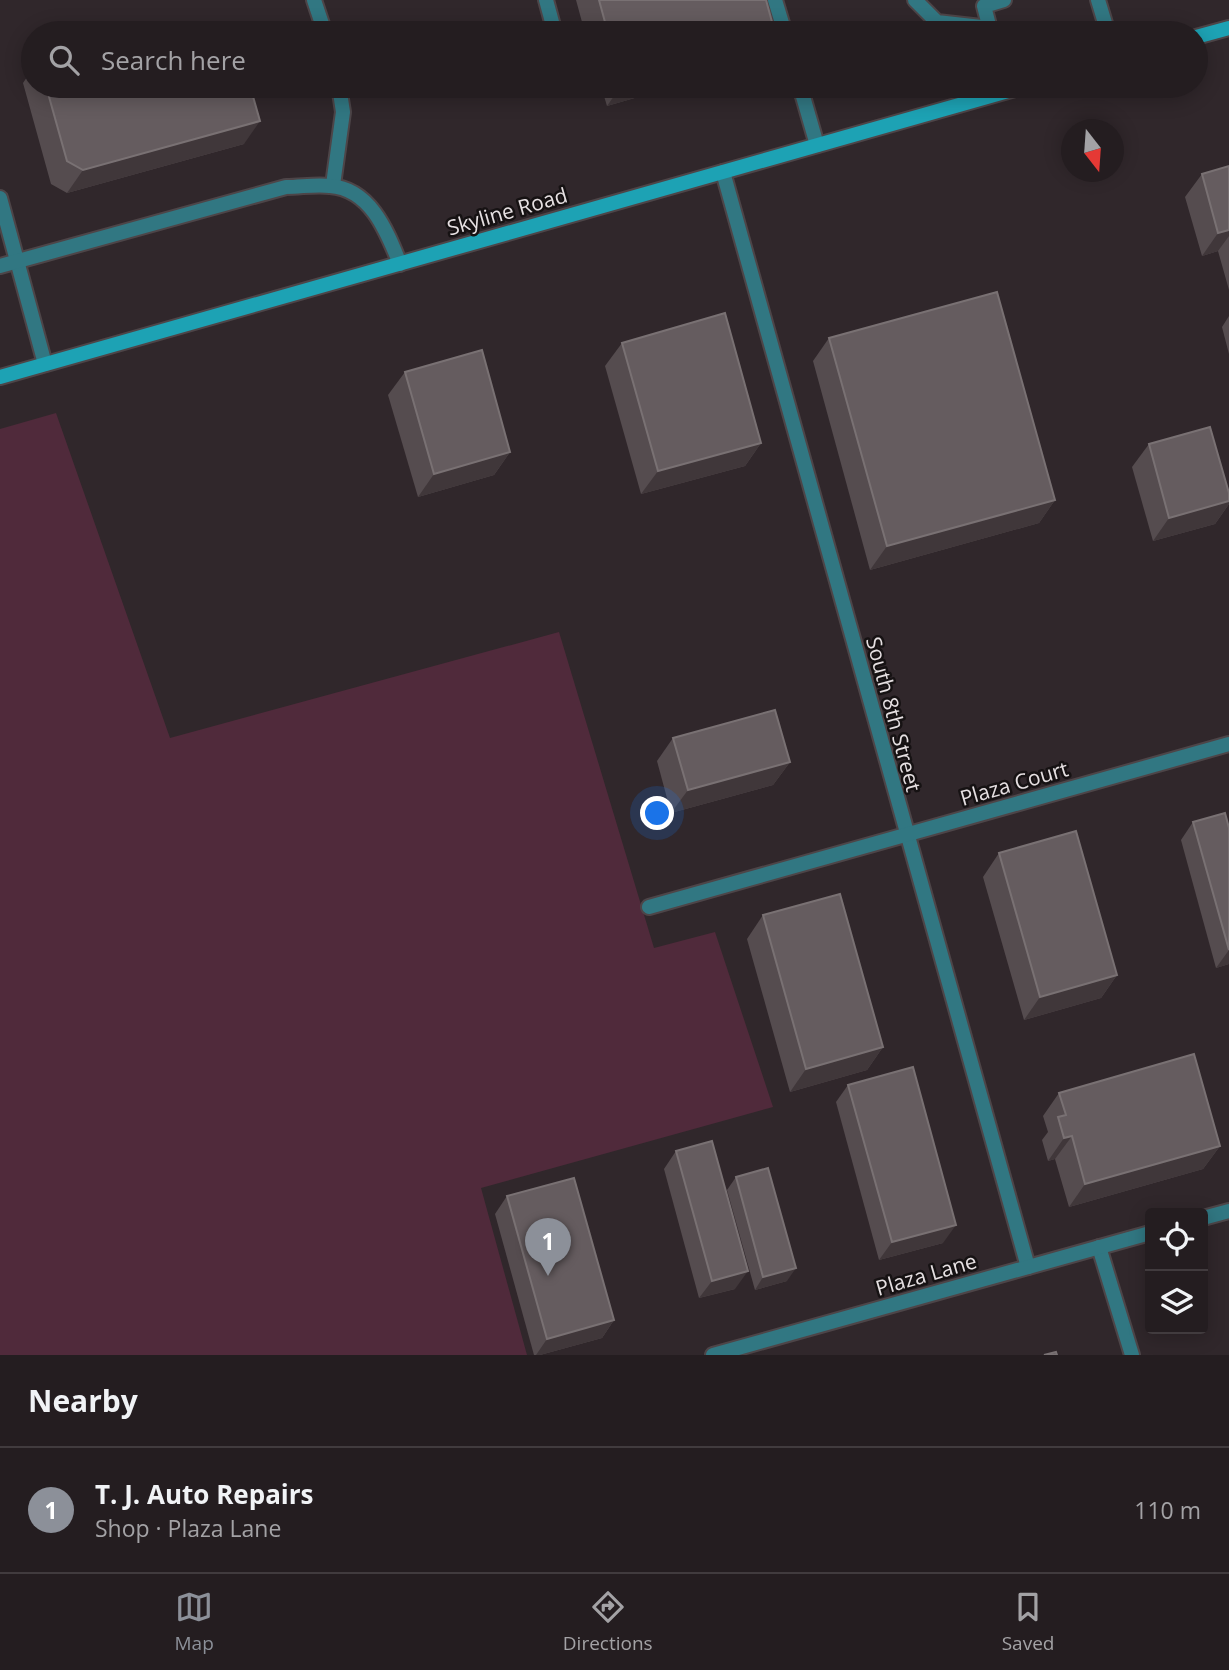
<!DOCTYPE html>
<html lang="en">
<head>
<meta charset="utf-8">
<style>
  body { margin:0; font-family:"Open Sans",sans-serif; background:#2c2629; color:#f1f3f6 }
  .controls { position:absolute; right:21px; bottom:21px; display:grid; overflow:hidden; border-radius:7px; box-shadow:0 4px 18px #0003 }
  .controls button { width:63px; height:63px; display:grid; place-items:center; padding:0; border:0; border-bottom:2px solid #413b3e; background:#241d20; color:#f1f3f6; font:35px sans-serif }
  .compass { position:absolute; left:1061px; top:119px; width:63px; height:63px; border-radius:50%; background:#241d20; box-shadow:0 4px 18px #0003; rotate:163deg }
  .you { position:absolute; left:658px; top:814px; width:24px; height:24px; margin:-18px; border:5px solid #fff; border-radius:50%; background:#1a73e8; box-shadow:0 0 0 10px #1a73e833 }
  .badge { display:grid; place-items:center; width:46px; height:46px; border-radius:50%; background:#8c9099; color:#fff; font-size:23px; font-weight:700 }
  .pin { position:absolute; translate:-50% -58px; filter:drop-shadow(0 2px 4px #0008) }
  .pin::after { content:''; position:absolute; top:37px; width:24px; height:21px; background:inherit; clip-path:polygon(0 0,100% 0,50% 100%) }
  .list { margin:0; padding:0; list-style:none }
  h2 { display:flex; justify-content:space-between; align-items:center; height:91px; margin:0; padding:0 28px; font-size:30px }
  h2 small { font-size:23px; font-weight:400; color:#a3a2a5 }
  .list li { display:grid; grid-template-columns:46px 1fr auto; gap:21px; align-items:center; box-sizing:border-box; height:126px; padding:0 28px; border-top:2px solid #413b3e }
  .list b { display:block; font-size:26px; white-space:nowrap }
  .list p { margin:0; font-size:23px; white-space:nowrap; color:#a3a2a5 }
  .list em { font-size:23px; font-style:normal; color:#a3a2a5 }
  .icon { flex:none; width:38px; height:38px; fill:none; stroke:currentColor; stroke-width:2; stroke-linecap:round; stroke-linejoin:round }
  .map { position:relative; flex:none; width:1229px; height:1355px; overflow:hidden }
  .search { position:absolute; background:#241d20; box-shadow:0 4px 18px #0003; left:21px; right:21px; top:21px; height:77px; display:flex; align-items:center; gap:18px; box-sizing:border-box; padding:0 24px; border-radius:38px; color:#a3a2a5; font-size:26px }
  .sheet { height:217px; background:#241d20 }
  nav { display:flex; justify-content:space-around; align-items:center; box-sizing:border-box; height:98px; border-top:2px solid #413b3e; background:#241d20; font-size:19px; color:#a3a2a5 }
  nav a { display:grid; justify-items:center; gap:4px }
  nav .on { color:#8c9099 }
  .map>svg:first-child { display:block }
</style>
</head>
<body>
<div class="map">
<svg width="1229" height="1355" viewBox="0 0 1229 1355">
  <rect width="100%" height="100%" fill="#30272b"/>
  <!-- green -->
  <path fill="#502a3b" d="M 56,413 L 170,738 L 559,632 L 654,948 L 715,932 L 773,1107 L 481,1188 L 527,1355 L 0,1355 L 0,429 Z"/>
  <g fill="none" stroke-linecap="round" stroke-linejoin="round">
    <!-- service casing -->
    <g stroke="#4d4548" stroke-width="18">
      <g id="service">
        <path d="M 314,0 L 325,33"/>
        <path d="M 546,0 L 555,33"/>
        <path d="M 775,0 L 785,33"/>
        <path d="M 915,0 L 937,22 L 990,28"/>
        <path d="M 1098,0 L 1108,33"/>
        <path d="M 991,33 L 984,6 L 1004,0"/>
        <path d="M 800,86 L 817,145"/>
        <path d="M 333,185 L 343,112 L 339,86"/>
        <path d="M 0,198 L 45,364"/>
        <path d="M 0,266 L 286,187 C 301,187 316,184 330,186 C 371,189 387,232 400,264"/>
        <path d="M 1099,1247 L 1132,1355"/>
      </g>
    </g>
    <!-- minor casing -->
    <g stroke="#4d4548" stroke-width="18">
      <g id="minor">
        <path d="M 723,172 L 1028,1267"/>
        <path d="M 649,907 L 1229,744"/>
        <path d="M 1203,1218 L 1229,1211"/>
        <path d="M 713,1355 L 1150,1233"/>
      </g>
    </g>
    <!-- secondary casing -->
    <g stroke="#4d4548" stroke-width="18">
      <g id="secondary">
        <path d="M 1196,37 L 1229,28"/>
        <path d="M 0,377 L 1026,86"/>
      </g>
    </g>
    <!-- service -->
    <use href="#service" stroke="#317782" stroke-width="14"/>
    <!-- minor -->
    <use href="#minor" stroke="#317782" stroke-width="14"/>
    <!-- secondary -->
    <use href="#secondary" stroke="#1da2b4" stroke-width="14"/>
  </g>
  <!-- wall -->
  <g fill="#554c4f">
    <path d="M 576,0 L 766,0 L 775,33 L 585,33 Z"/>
    <path d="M 33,68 L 33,86 L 250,86 L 244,144 L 67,193 L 51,184 L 23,83 Z"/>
    <path d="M 601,86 L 676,86 L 607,106 Z"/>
    <path d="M 1229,166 L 1229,290 L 1218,251 L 1202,256 L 1185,197 L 1202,174 Z"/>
    <path d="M 1229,316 L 1229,354 L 1222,327 Z"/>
    <path d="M 829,338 L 1055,500 L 1039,523 L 870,570 L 813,361 Z"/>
    <path d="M 622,343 L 761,443 L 745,466 L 641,494 L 605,366 Z"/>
    <path d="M 405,372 L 510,452 L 494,475 L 418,497 L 388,395 Z"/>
    <path d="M 1149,444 L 1229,493 L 1229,504 L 1215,524 L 1153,541 L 1132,467 Z"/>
    <path d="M 673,738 L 790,762 L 773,785 L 671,813 L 657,761 Z"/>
    <path d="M 1225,813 L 1229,964 L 1216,968 L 1181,840 L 1193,822 Z"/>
    <path d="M 999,853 L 1117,975 L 1101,998 L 1024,1020 L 983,877 Z"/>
    <path d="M 763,915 L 883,1047 L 867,1070 L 790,1092 L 747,939 Z"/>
    <path d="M 848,1085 L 943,1243 L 879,1260 L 836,1102 Z"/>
    <path d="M 1059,1093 L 1220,1146 L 1203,1169 L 1069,1207 L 1055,1159 L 1048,1161 L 1042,1140 L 1048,1132 L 1043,1116 Z"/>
    <path d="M 676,1151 L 735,1289 L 699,1298 L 664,1169 Z"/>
    <path d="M 736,1177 L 787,1281 L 755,1290 L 727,1190 Z"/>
    <path d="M 507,1196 L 614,1320 L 602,1338 L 540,1355 L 534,1355 L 495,1214 Z"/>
  </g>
  <!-- shaded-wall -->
  <g fill="#40373a">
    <path d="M 621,86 L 676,86 L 607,106 Z"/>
    <path d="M 260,121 L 244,144 L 67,193 L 83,170 Z"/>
    <path d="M 1229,230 L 1229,236 L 1218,251 L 1202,256 L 1218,233 Z"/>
    <path d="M 761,443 L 745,466 L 641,494 L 658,471 Z"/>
    <path d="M 510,452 L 494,475 L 418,497 L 434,474 Z"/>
    <path d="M 1055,500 L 1039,523 L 870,570 L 887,546 Z"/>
    <path d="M 1229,501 L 1229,504 L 1215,524 L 1153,541 L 1169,518 Z"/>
    <path d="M 790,762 L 773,785 L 671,813 L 688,790 Z"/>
    <path d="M 1229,950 L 1229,964 L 1216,968 Z"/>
    <path d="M 1117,975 L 1101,998 L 1024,1020 L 1040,997 Z"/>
    <path d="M 883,1047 L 867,1070 L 790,1092 L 806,1069 Z"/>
    <path d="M 1072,1136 L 1055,1159 L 1048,1161 L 1064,1138 Z"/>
    <path d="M 1220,1146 L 1203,1169 L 1069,1207 L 1085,1184 Z"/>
    <path d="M 956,1225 L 943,1243 L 879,1260 L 892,1242 Z"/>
    <path d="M 796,1268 L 787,1281 L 755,1290 L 763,1277 Z"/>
    <path d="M 748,1271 L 735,1289 L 699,1298 L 712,1281 Z"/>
    <path d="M 614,1320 L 602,1338 L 540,1355 L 536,1355 L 547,1339 Z"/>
  </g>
  <!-- building -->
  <g fill="#655c5f" stroke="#797173" stroke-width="2">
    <path d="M 599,0 L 766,0 L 775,33 L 608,33 Z"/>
    <path d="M 170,24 L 172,33 L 135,33 Z"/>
    <path d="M 46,86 L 250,86 L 260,121 L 83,170 L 67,161 Z"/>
    <path d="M 1229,166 L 1229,230 L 1218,233 L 1202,174 Z"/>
    <path d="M 997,292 L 1055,500 L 887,546 L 829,338 Z"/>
    <path d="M 725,313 L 761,443 L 658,471 L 622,343 Z"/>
    <path d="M 482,350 L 510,452 L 434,474 L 405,372 Z"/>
    <path d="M 1210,427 L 1229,493 L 1229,501 L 1169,518 L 1149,444 Z"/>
    <path d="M 775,710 L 790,762 L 688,790 L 673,738 Z"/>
    <path d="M 1225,813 L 1229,828 L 1229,950 L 1193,822 Z"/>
    <path d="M 1076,831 L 1117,975 L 1040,997 L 999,853 Z"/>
    <path d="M 840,894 L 883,1047 L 806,1069 L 763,915 Z"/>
    <path d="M 1194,1054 L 1220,1146 L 1085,1184 L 1072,1136 L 1064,1138 L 1058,1117 L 1066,1115 L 1059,1093 Z"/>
    <path d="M 913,1067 L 956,1225 L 892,1242 L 848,1085 Z"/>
    <path d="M 712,1141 L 748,1271 L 712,1281 L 676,1151 Z"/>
    <path d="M 768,1168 L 796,1268 L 763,1277 L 736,1177 Z"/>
    <path d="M 574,1178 L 614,1320 L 547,1339 L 507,1196 Z"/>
    <path d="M 1056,1352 L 1057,1355 L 1044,1355 Z"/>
  </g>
  <g text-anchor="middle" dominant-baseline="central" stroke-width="5" stroke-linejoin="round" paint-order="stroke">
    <!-- street labels -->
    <g font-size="21" fill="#e6e0e2" stroke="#161213">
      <text transform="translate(507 211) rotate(-16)">Skyline Road</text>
      <text transform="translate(894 714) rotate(75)">South 8th Street</text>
      <text transform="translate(1014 783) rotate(-16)">Plaza Court</text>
      <text transform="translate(926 1274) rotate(-16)">Plaza Lane</text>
    </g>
  </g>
</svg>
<div class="controls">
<button><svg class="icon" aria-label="locate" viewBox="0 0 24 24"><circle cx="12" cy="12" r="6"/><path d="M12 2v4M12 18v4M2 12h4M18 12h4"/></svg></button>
<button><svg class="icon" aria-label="layers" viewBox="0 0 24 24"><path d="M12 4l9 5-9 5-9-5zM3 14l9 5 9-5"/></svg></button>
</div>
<svg class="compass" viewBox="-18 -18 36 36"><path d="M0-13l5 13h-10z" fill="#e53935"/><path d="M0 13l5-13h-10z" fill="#a3a2a5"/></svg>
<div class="you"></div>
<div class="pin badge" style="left:548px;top:1276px">1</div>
<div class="search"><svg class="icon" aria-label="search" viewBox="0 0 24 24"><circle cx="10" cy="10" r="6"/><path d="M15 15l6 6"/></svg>Search here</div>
</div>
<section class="sheet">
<h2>Nearby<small></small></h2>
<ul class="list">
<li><span class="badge">1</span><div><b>T. J. Auto Repairs</b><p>Shop · Plaza Lane</p></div><em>110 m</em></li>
</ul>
</section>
<nav>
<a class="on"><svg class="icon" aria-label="map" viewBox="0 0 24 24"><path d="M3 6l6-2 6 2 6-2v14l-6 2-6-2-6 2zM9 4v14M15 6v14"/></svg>Map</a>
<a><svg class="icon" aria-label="directions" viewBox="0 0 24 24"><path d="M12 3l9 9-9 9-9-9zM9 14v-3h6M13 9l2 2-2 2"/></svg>Directions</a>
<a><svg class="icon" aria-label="saved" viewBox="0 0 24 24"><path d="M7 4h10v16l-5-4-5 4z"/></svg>Saved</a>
</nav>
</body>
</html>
